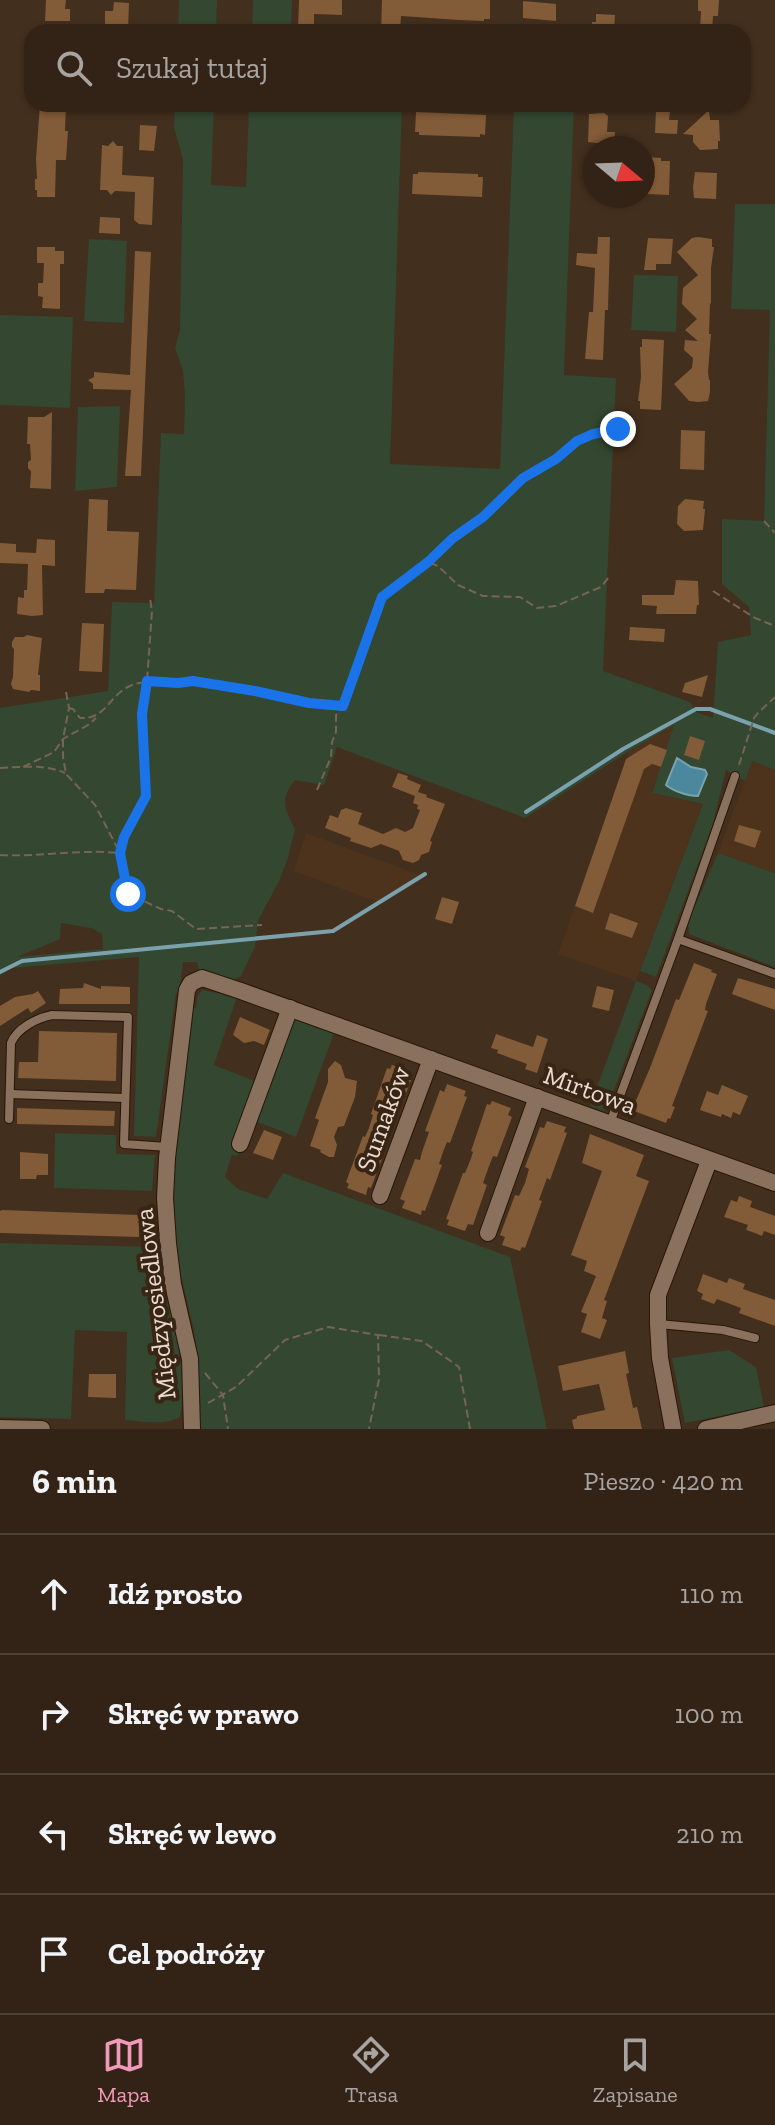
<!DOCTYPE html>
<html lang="pl">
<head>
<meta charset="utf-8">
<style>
  body { margin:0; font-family:"Zilla Slab",serif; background:#3d2f23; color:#f1f3f6 }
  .compass { position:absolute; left:583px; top:136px; width:72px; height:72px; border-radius:50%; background:#322316; box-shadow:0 2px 6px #0004; rotate:109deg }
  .stop { position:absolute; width:24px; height:24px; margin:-18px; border:6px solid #1a73e8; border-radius:50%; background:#fff }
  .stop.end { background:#1a73e8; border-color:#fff; box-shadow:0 2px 8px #0008 }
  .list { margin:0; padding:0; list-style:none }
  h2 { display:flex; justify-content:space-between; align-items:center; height:104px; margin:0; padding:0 32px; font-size:34px }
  h2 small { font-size:26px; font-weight:400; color:#a8a4a1 }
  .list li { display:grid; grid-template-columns:52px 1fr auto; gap:24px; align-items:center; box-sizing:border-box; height:120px; padding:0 32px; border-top:2px solid #4d4035 }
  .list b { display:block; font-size:30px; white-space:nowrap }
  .list em { font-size:26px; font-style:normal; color:#a8a4a1 }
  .icon { flex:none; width:44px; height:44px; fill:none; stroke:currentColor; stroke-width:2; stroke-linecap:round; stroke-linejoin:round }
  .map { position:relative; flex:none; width:775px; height:1429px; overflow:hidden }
  .search { position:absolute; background:#322316; box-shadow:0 2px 6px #0004; left:24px; right:24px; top:24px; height:88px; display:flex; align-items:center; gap:20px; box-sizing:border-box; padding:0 28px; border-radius:24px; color:#a8a4a1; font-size:30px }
  .sheet { height:584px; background:#322316 }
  nav { display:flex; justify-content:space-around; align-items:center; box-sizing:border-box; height:112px; border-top:2px solid #4d4035; background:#322316; font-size:22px; color:#a8a4a1 }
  nav a { display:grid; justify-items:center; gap:4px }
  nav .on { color:#ef9ab8 }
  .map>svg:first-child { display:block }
</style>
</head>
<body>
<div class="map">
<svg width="775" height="1429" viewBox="0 0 775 1429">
  <rect width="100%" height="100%" fill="#432f1d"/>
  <!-- built -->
  <g fill="#4d321c">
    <path d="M 675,724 L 652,793 L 703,804 L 636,981 L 558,954 L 629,751 Z"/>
    <path d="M 752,761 L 775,770 L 775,873 L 718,853 Z"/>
    <path d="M 306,833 L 420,875 L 377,902 L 294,871 Z"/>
  </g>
  <!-- green -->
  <g fill="#334731" fill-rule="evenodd">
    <path d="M 179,0 L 217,0 L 216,32 L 178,32 Z"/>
    <path d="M 253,0 L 292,0 L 291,32 L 252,32 Z"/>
    <path d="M 175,104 L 214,104 L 211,185 L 246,187 L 249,104 L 402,104 L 390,464 L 500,469 L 514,104 L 574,104 L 564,375 L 616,378 L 603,671 L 690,702 L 696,712 L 713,718 L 718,642 L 751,635 L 749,607 L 722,584 L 722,519 L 764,521 L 770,310 L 731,309 L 735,204 L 775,204 L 775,770 L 752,761 L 745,781 L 726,770 L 712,827 L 656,977 L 640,971 L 703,804 L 652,793 L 674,725 L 629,751 L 525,818 L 337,747 L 324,785 L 295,780 C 280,799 284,808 295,829 L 288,858 L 280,879 L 258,921 L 255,947 L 241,976 L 231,981 L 199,971 L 197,962 L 183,962 L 179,993 L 176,993 L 156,1137 L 134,1136 L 139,957 L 12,968 L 0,976 L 0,708 L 108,691 L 112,602 L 154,603 L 161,433 L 184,434 L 185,396 L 183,371 L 175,348 L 180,330 L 183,159 L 174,128 ZM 61,923 L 91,928 L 102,934 L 103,949 L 17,957 L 60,939 Z"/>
    <path d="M 89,239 L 127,241 L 124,323 L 84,321 Z"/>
    <path d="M 634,275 L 678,276 L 676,332 L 631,330 Z"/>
    <path d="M 0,315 L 73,317 L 70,408 L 0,405 Z"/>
    <path d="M 120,406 L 117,487 L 75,491 L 78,407 Z"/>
    <path d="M 718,853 L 775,873 L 775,967 L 689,934 L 688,922 Z"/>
    <path d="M 636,981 L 647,985 L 652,990 L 606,1111 L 590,1106 Z"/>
    <path d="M 202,990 L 237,997 L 214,1065 L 257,1082 L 241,1148 L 237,1156 L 232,1155 L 225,1177 L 238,1189 L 267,1199 L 283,1173 L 510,1257 L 547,1429 L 200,1429 L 200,1405 L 197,1351 L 193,1326 L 178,1263 L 173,1204 L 174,1158 L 192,1007 L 196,1008 L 198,996 Z"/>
    <path d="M 292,1018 L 334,1033 L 296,1137 L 253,1120 Z"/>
    <path d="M 55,1133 L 116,1135 L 116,1154 L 155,1155 L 152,1191 L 54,1188 Z"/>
    <path d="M 0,1243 L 157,1247 C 165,1298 191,1367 180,1417 C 166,1426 141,1421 125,1420 L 127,1332 L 75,1330 L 71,1419 L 0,1417 Z"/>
    <path d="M 729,1350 L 756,1367 L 764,1407 L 685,1423 L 672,1358 Z"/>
  </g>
  <!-- water -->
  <path fill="#4b889e" stroke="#7ba1ad" stroke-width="2" d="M 677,758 L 691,767 L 705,770 L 707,774 L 698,796 C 688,796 673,791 666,785 Z"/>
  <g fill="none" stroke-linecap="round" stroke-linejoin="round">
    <!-- stream -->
    <g stroke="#7ba1ad" stroke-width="4">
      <path d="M 526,812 L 623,749 L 696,709 L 710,709 L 775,733"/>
      <path d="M 0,972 L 22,961 L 333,931 L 425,874"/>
    </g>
  </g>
  <!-- building -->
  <g fill="#825b38">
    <path d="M 46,0 L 66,0 L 65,9 L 70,9 L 70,21 L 45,21 Z"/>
    <path d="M 299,0 L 342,0 L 342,15 L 314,14 L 314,32 L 298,32 Z"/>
    <path d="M 382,0 L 490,0 L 490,19 L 484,19 L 484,21 L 459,20 L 401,16 L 400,32 L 381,32 Z"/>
    <path d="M 698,0 L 719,0 L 718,16 L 713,16 L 712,32 L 700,32 L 701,11 L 698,11 Z"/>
    <path d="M 523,1 L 556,4 L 556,21 L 523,18 Z"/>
    <path d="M 114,2 L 129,3 L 128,32 L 116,32 L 116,27 L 105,26 L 105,11 L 113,11 Z"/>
    <path d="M 596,14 L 615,15 L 614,32 L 592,32 L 592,22 L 596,22 Z"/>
    <path d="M 40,104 L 66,104 L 65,131 L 68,131 L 66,160 L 56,160 L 55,197 L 37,197 L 37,190 L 35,190 L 35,179 L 37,179 L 36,159 Z"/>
    <path d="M 656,110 L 670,110 L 669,120 L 678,120 L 677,134 L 655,133 Z"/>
    <path d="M 709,110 L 710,120 L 719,120 L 720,141 L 718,141 L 718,149 L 700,150 L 693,142 L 693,135 L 683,134 Z"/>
    <path d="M 416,112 L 486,115 L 485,135 L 480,134 L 480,137 L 419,135 L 419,132 L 415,132 Z"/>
    <path d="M 604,113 L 608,116 L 607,132 L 615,132 L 614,145 L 588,142 L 589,114 Z"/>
    <path d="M 140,125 L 157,126 L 154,151 L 139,150 Z"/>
    <path d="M 113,141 L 117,146 L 123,146 L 122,175 L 154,177 L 152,225 L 139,224 L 134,220 L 135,192 L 115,191 L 111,195 L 107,190 L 100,190 L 102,145 L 108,146 Z"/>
    <path d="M 647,157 L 661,158 L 661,161 L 670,161 L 669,195 L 648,194 L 649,171 L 646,171 Z"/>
    <path d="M 418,172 L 478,174 L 478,177 L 483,177 L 482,197 L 412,194 L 413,174 L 418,174 Z"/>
    <path d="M 695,172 L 717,173 L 716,199 L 694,198 L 693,187 Z"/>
    <path d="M 100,217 L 120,218 L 120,234 L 99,233 Z"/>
    <path d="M 598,237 L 610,237 L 608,310 L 605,310 L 603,360 L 585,359 L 589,312 L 593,312 L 595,268 L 576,265 L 577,253 L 597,254 Z"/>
    <path d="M 698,237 L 712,239 L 712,247 L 714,247 L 711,268 L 711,304 L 710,303 L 709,334 L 711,334 L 708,372 L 709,380 L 710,380 L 710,392 L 708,401 L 698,402 L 689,401 L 674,384 L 692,368 L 693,358 L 684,350 L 685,340 L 698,341 L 685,330 L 697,319 L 682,304 L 683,288 L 698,275 L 677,252 L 692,238 Z"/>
    <path d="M 648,238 L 673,239 L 671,264 L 656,264 L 656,270 L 644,270 Z"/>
    <path d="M 37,247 L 55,247 L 55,251 L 64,251 L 64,264 L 60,264 L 60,309 L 42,308 L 43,297 L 38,296 L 38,283 L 43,283 L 44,263 L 37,263 Z"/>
    <path d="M 135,251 L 151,252 L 141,476 L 125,476 L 131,390 L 93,389 L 93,384 L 88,380 L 94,377 L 94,372 L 130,375 Z"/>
    <path d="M 642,339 L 664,340 L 661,410 L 640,409 L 640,401 L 638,401 L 641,377 L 640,347 L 642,347 Z"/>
    <path d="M 52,412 L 51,489 L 30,488 L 31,471 L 28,468 L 28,462 L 31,460 L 30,444 L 27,444 L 28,417 L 44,417 Z"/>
    <path d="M 681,430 L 705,431 L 704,470 L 680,469 Z"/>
    <path d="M 89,499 L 108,500 L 107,531 L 139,532 L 136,590 L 105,589 L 104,593 L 85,593 Z"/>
    <path d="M 685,499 L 704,501 L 703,509 L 705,509 L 703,530 L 684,531 L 677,524 L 678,506 Z"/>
    <path d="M 37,539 L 55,540 L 55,566 L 42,565 L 43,615 L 32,616 L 17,614 L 18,597 L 24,598 L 24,590 L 27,590 L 28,564 L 0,563 L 0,543 L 16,544 L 16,552 L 36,553 Z"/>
    <path d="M 676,580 L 698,581 L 699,605 L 697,605 L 696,614 L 656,614 L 657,606 L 642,605 L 642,595 L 674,595 Z"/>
    <path d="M 82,623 L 104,624 L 102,672 L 79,671 Z"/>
    <path d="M 630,627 L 665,629 L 664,642 L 629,640 Z"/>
    <path d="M 27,635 L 42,638 L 38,675 L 40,675 L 40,691 L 31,690 L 29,692 L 13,689 L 11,684 L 13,677 L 14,649 L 12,647 L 12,642 L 15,637 L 24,637 Z"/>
    <path d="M 708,675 L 702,697 L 682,692 L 685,683 Z"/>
    <path d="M 690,736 L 705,741 L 699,760 L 684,755 Z"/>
    <path d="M 650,744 L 667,750 L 661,767 L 652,764 L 644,769 L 593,913 L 575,906 L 626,759 Z"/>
    <path d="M 398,773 L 408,776 L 407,779 L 421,785 L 418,792 L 427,795 L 426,797 L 445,804 L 430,841 L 432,842 L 429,852 L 421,855 L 419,860 L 413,863 L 403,860 L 399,851 L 381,844 L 371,848 L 350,841 L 351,838 L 325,828 L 330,815 L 338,818 L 341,810 L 346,808 L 362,813 L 358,824 L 383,834 L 396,828 L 405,832 L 413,828 L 420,810 L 417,809 L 418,805 L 413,803 L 415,796 L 392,787 Z"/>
    <path d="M 739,825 L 761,831 L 755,848 L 734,841 Z"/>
    <path d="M 442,897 L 459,902 L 452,924 L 435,919 Z"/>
    <path d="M 610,913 L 638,923 L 632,938 L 605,929 Z"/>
    <path d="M 694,963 L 712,970 L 711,972 L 717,974 L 706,1004 L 705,1010 L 708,1011 L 672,1106 L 675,1107 L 670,1119 L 668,1118 L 666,1123 L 634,1111 L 636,1106 L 634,1105 L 650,1068 L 676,999 L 679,1000 Z"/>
    <path d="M 738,978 L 775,989 L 775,1010 L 732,994 Z"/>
    <path d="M 84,983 L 101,989 L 101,986 L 130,987 L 130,1004 L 59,1004 L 60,989 L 83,988 Z"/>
    <path d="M 597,986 L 614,990 L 609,1011 L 592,1007 Z"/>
    <path d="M 38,991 L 46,1003 L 31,1013 L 28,1008 L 0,1026 L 0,1006 L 15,997 L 33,994 Z"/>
    <path d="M 240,1017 L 270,1030 L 264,1045 L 254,1041 L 244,1043 L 233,1035 Z"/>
    <path d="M 39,1031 L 117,1033 L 116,1081 L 18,1078 L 19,1062 L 38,1062 Z"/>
    <path d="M 496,1034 L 533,1047 L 537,1035 L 548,1039 L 537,1073 L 525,1069 L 527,1064 L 497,1053 L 498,1050 L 491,1048 Z"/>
    <path d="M 335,1061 L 341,1065 L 345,1078 L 357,1081 L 355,1097 L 344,1126 L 338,1127 L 334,1137 L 337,1145 L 334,1157 L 329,1157 L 320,1152 L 321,1150 L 310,1146 L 319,1120 L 315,1118 L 328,1082 L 328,1069 Z"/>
    <path d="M 392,1065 L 410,1071 L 408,1079 L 411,1080 L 396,1120 L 393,1119 L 390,1127 L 383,1147 L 386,1148 L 371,1188 L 368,1187 L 366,1195 L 347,1188 L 349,1184 L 346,1182 L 363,1136 L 365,1137 L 369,1128 L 373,1115 L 371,1114 L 387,1068 L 390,1069 Z"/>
    <path d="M 447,1084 L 466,1091 L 464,1096 L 467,1097 L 450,1143 L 447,1142 L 443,1152 L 439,1164 L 442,1165 L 425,1211 L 422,1210 L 421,1215 L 402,1208 L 405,1201 L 400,1199 L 415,1159 L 420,1160 L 422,1152 L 429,1132 L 425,1131 L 440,1090 L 444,1092 Z"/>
    <path d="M 722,1085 L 748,1096 L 740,1115 L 733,1112 L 731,1118 L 722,1114 L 721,1117 L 700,1110 L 707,1091 L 718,1095 Z"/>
    <path d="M 492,1101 L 511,1108 L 508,1115 L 512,1117 L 497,1157 L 493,1156 L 488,1169 L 483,1183 L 487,1185 L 473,1225 L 468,1224 L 465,1231 L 447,1225 L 449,1220 L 446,1219 L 463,1173 L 465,1173 L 470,1161 L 473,1152 L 471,1151 L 487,1104 L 490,1105 Z"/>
    <path d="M 17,1108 L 115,1111 L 114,1126 L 17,1124 Z"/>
    <path d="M 547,1121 L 566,1127 L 564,1132 L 567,1133 L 550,1180 L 547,1178 L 539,1200 L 542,1201 L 525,1248 L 522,1247 L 520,1251 L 502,1245 L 505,1237 L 500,1235 L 515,1195 L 519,1196 L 525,1183 L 529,1169 L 525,1167 L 540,1127 L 544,1128 Z"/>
    <path d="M 264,1130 L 282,1137 L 273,1160 L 253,1153 Z"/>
    <path d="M 590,1134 L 644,1155 L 636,1176 L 649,1181 L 604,1300 L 607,1301 L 602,1318 L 607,1320 L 600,1339 L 581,1332 L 587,1314 L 581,1312 L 596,1276 L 584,1271 L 587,1261 L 571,1255 L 602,1171 L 582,1163 Z"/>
    <path d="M 20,1152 L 48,1154 L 48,1175 L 37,1175 L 36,1179 L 20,1179 Z"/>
    <path d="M 739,1196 L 752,1201 L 750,1207 L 775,1216 L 775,1235 L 764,1231 L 762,1236 L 755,1233 L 746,1230 L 748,1225 L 724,1217 L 731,1200 L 737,1202 Z"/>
    <path d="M 2,1210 L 139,1215 L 139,1237 L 0,1233 L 0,1211 Z"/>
    <path d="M 703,1274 L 727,1283 L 729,1278 L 745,1284 L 743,1289 L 775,1300 L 775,1326 L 739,1313 L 741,1308 L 717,1299 L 714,1304 L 701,1299 L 703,1294 L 697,1291 Z"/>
    <path d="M 625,1351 L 629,1373 L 626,1374 L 633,1408 L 637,1407 L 642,1429 L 574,1429 L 572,1420 L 577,1418 L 577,1416 L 605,1410 L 599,1384 L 563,1391 L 558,1366 Z"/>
    <path d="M 89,1374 L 116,1374 L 116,1398 L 88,1397 Z"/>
  </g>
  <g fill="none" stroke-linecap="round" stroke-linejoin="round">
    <!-- service casing -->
    <g stroke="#291605" stroke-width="10">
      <g id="service">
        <path d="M 678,939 L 775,974"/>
        <path d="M 10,1094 L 125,1098"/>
        <path d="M 9,1119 L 11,1043 C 17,1028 37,1018 52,1015 L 128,1017 L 124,1144 L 168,1147"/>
        <path d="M 610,1123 L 678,939 L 735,776"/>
        <path d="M 659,1324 L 723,1330 L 755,1338"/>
      </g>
    </g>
    <!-- minor casing -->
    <g stroke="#291605" stroke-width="18">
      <g id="minor">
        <path d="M 240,1144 L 290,1008"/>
        <path d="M 380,1196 L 431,1059"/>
        <path d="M 488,1233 L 537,1097"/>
        <path d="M 0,1428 L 42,1429"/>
        <path d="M 192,1429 L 190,1359 L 173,1284 L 168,1243 L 165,1198 L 167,1158 L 187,990 L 191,983 L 202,978 L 241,991 L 775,1183"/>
        <path d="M 673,1429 L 660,1358 L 658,1324 L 658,1295 L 709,1161"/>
        <path d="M 706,1429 L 775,1413"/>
      </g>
    </g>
    <!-- path -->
    <g stroke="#766454" stroke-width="2" stroke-dasharray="8 4" stroke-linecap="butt">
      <path d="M 764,521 L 775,533"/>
      <path d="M 430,563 L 438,566 L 458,585 L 483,596 L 520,597 L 537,608 L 556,606 L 601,587 L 609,577"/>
      <path d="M 713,591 L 755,618 L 775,626"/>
      <path d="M 66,692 L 69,708 L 63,739 L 63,757 L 66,774 L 95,805 L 120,853 L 128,894 L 161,909 L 172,911 L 196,929 L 262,925"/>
      <path d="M 69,708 L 73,709 L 80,718 C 106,720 109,695 130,686 C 149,677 172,684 193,681 L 309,703 L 342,706"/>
      <path d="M 739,765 L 754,718 L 758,713 L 775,697"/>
      <path d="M 23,767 L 54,752 L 63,739 L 88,725 L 96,718"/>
      <path d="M 0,768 C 23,767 44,764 65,773"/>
      <path d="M 317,790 L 331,757 L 332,742 L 336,732 L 336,715 L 343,706 L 358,670 L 359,660 L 370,634 L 382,597 L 428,562 L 453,538 L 483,517 L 523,478 L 556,459 L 577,441 L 593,434 L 618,429"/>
      <path d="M 0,855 C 40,857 80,849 120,853 L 124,837 L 146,796 L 142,714 L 147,681 L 152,611 L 150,598"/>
      <path d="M 379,1335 L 422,1341 L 459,1367 L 470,1429"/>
      <path d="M 205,1373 L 223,1395 L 228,1429"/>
      <path d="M 208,1403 L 236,1387 L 285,1340 L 328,1327 L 378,1335 L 379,1379 L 369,1429"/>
    </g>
    <!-- service -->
    <use href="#service" stroke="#89715d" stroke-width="8"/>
    <!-- minor -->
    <use href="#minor" stroke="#89715d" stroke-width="16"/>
  </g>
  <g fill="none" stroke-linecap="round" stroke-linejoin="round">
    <!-- route -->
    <path stroke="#1a73e8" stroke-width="10" d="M 128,894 L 120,853 L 124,837 L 146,796 L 142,714 L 147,681 L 178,683 L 193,681 L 255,691 L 309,703 L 343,706 L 382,597 L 428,562 L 453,538 L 483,517 L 523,478 L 556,459 L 577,441 L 593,434 L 618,429"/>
  </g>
  <g text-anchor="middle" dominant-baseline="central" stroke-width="8" stroke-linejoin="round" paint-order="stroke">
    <!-- street labels -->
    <g font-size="26" fill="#eadcd1" stroke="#392513">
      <text transform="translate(590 1090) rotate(20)">Mirtowa</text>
      <text transform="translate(383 1119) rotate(-70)">Sumaków</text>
      <text transform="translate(155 1304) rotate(-97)">Międzyosiedlowa</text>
    </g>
  </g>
</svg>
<svg class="compass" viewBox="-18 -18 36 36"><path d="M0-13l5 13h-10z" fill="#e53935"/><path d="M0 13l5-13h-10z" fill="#a8a4a1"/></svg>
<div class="stop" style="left:128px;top:894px"></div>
<div class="stop end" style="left:618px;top:429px"></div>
<div class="search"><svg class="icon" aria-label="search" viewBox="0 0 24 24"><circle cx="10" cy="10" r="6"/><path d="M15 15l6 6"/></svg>Szukaj tutaj</div>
</div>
<section class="sheet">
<h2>6 min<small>Pieszo · 420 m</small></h2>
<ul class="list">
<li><svg class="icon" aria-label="ahead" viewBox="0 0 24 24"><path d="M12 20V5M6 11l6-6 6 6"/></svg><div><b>Idź prosto</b></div><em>110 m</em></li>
<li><svg class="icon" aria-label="right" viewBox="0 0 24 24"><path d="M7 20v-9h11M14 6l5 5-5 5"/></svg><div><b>Skręć w prawo</b></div><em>100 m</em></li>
<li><svg class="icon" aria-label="left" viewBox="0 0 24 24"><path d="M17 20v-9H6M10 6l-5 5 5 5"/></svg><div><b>Skręć w lewo</b></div><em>210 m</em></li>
<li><svg class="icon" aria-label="arrive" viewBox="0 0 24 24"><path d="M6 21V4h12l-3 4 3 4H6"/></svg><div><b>Cel podróży</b></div></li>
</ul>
</section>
<nav>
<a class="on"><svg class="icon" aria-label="map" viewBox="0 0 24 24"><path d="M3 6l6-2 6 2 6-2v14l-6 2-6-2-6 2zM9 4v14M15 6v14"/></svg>Mapa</a>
<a><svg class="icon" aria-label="directions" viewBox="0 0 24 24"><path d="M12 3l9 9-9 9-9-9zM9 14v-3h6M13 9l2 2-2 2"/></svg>Trasa</a>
<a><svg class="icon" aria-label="saved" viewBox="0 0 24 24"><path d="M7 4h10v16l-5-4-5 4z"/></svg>Zapisane</a>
</nav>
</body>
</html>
